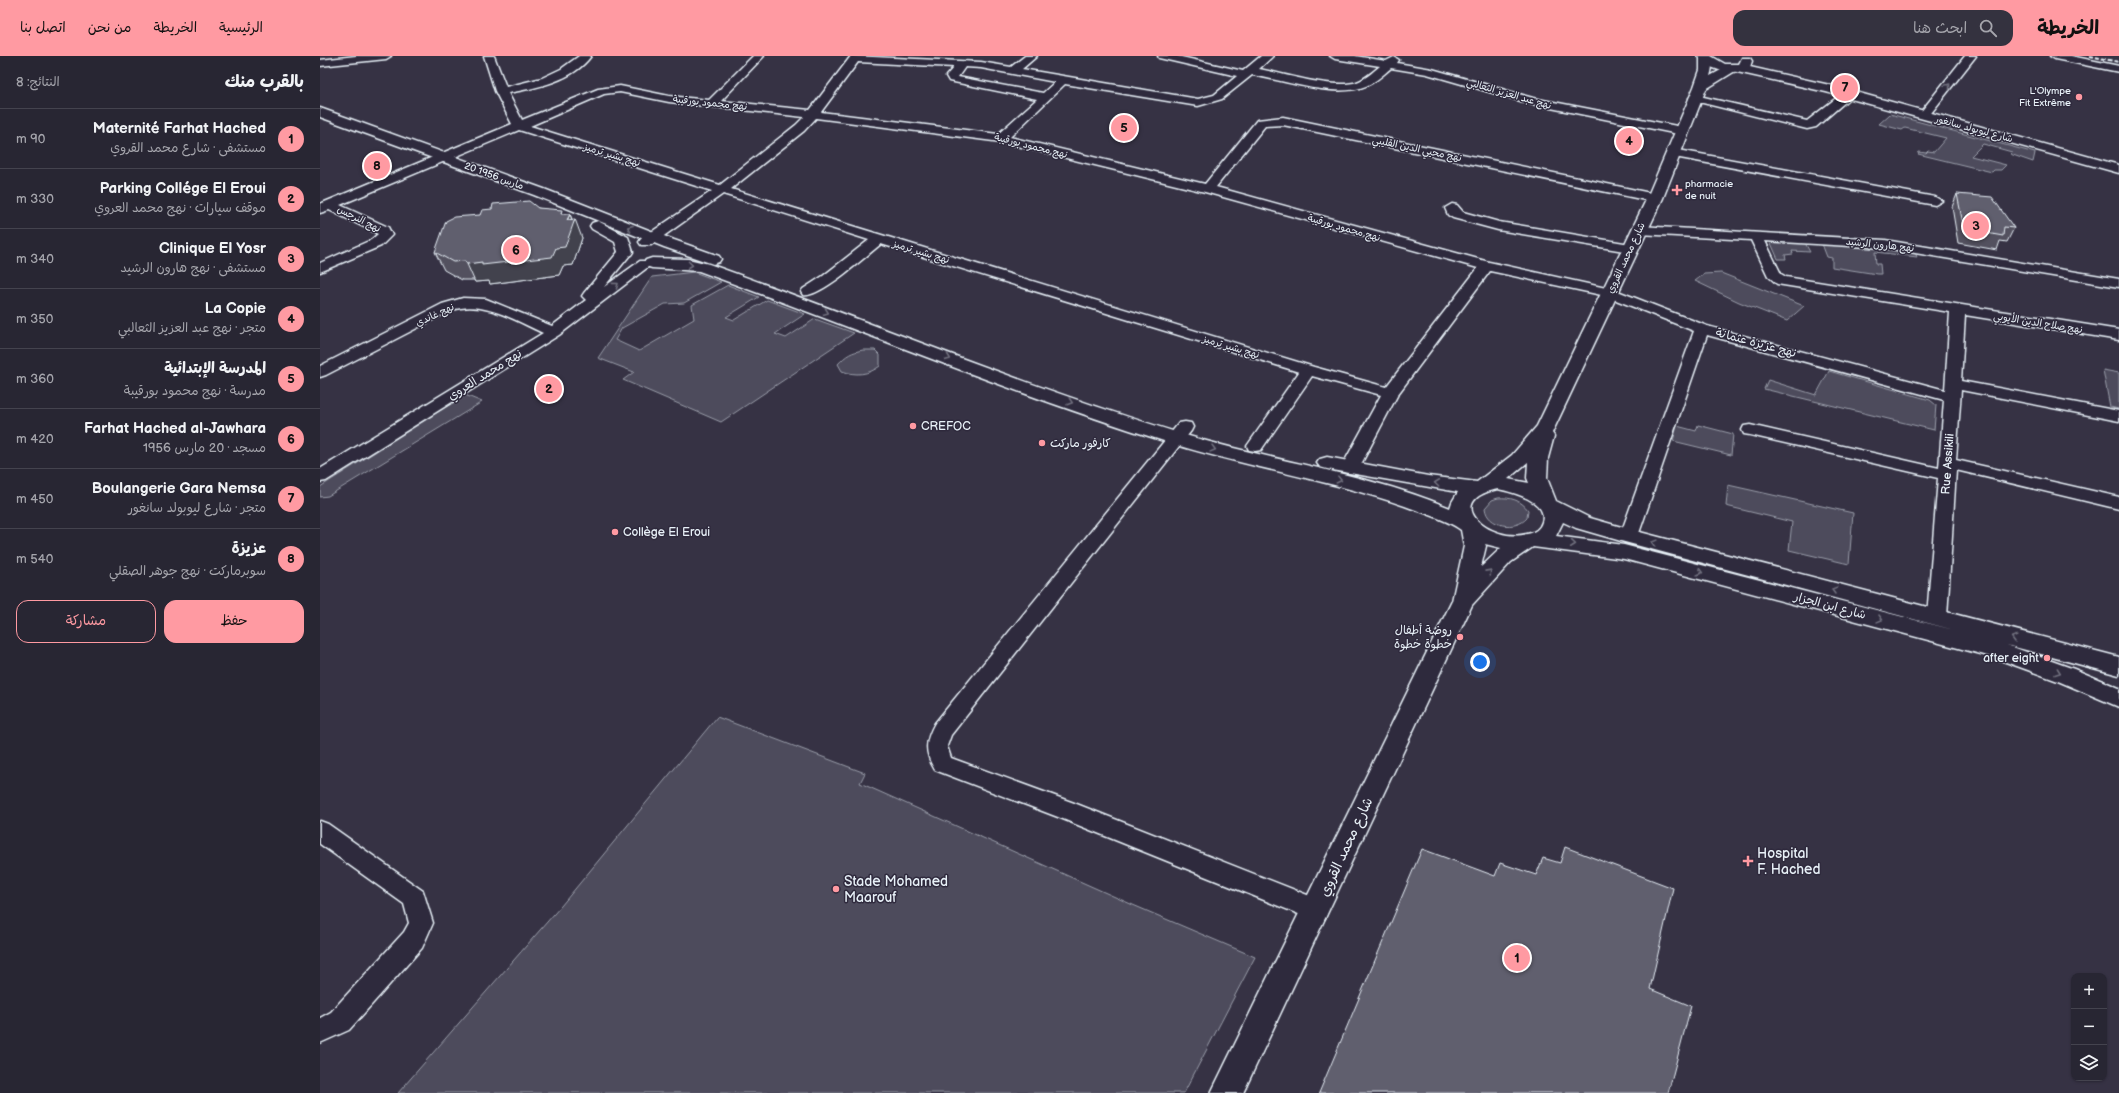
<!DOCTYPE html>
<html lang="ar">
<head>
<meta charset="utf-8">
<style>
  body { margin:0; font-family:"Balsamiq Sans","Playpen Sans Arabic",sans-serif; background:#34323f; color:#f1f3f6; direction:rtl }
  .controls { position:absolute; right:12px; bottom:12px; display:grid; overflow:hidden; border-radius:8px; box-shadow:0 1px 3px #0004 }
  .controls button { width:36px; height:36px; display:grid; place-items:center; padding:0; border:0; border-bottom:1px solid #44434e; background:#282633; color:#f1f3f6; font:20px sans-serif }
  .you { position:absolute; left:1160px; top:606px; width:14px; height:14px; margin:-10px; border:3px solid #fff; border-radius:50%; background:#1a73e8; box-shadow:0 0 0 6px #1a73e833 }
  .badge { display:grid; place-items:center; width:26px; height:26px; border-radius:50%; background:#ff9aa2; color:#111; font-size:13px; font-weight:700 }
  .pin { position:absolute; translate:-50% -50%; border:2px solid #fff; box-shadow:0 1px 4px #0006 }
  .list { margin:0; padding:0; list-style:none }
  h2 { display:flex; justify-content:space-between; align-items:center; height:52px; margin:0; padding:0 16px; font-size:17px }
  h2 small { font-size:13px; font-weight:400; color:#a5a5ac }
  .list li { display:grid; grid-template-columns:26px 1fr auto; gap:12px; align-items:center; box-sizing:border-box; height:60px; padding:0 16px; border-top:1px solid #44434e }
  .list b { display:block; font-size:15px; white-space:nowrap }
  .list p { margin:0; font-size:13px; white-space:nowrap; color:#a5a5ac }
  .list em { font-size:13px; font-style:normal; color:#a5a5ac }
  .actions { display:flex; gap:8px; padding:12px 16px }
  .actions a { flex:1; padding:9px 0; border:1px solid #ff9aa2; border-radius:12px; text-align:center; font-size:14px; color:#ff9aa2 }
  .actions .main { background:#ff9aa2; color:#111 }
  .icon { flex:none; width:22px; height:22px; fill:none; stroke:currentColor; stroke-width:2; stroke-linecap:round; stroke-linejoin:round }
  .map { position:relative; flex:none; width:1799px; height:1037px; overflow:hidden; direction:ltr }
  header { display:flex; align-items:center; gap:24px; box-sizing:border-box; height:56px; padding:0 20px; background:#ff9aa2; color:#111 }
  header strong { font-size:19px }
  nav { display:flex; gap:22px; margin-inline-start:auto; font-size:14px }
  .search { width:280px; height:36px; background:#34323f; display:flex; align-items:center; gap:10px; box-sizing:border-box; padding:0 14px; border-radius:12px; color:#a5a5ac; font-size:15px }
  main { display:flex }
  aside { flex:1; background:#282633 }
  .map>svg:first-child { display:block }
</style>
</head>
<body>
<header>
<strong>الخريطة</strong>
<div class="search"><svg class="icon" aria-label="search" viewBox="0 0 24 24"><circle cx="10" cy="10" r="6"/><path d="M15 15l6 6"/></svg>ابحث هنا</div>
<nav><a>الرئيسية</a><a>الخريطة</a><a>من نحن</a><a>اتصل بنا</a></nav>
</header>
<main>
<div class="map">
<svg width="1799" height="1037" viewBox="0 0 1799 1037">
  <rect width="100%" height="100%" fill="#363244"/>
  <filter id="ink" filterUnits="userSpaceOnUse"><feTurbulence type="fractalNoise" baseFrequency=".025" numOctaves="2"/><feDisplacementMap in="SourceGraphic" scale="8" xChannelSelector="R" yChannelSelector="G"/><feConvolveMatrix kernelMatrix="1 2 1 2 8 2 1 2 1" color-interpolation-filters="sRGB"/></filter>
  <g filter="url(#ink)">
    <!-- green -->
    <g fill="#4d4b5c" stroke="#9a9eaa">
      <path d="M 1570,58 L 1715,97 L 1713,106 L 1690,98 L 1692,96 L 1663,88 L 1651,100 L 1686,109 L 1681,114 L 1674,114 L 1672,116 L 1598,98 L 1599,96 L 1606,97 L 1608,95 L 1614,96 L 1626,82 L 1585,72 L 1582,74 L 1559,68 Z"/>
      <path d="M 1450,185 L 1485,187 L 1490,196 L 1472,195 L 1473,198 L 1465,199 L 1466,203 L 1458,203 Z"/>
      <path d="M 1502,188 L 1568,191 L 1595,196 L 1597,201 L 1555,196 L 1556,208 L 1560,208 L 1561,218 L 1557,218 L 1512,211 L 1512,202 L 1507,201 Z"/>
      <path d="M 374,216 L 401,226 L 364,247 L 345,248 L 302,272 L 295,284 L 319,295 L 374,263 L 372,249 L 408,229 L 439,241 L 406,261 L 414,264 L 447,244 L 485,258 L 455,278 L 466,282 L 495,263 L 534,277 L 401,366 L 303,324 L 314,316 L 278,302 L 332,221 Z"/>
      <path d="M 1401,217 L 1479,248 L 1484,250 L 1467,265 L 1419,246 L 1375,225 L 1384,218 Z"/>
      <path d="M 543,294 L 555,294 L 560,299 L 560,310 C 548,319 536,320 522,315 L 518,308 C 526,299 532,296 543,294 Z"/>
      <path d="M 1783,314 L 1799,317 L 1799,353 L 1790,351 Z"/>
      <path d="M 1509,315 L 1610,344 L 1616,349 L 1614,374 L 1444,333 L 1448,324 L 1496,339 Z"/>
      <path d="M 145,339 L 162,346 L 8,440 L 0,441 L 0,431 Z"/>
      <path d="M 1378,369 L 1413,378 L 1411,399 L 1353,385 L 1357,370 L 1376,375 Z"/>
      <path d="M 1408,429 L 1533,457 L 1529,508 L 1469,494 L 1472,466 L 1406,450 Z"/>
      <path d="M 1178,442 C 1190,441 1201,444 1208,454 L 1207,462 C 1196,475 1167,471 1165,452 L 1172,444 Z"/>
      <path d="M 397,661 L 545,717 L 540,727 L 813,849 L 935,901 L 864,1037 L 78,1037 L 241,850 Z"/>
    </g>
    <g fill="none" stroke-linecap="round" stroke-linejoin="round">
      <!-- street casing -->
      <g stroke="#e8f1f8" stroke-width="3">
        <g id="street">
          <path d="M 36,0 L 71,0 L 66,3 L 0,10 L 0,4 Z"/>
          <path d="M 164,0 L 174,0 L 186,31 L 222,22 L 241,13 L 259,0 L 271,0 C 253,25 216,32 188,37 L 202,64 L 278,33 L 300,30 L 349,40 L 389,44 L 433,0 L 444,0 L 401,45 L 490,54 L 531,0 L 661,6 L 691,11 L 705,0 L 717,0 L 702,13 L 878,43 L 894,39 L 917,20 L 839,2 L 838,0 L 857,0 L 923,15 L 941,0 L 953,0 L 939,13 C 962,17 1015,34 1037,26 C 1045,23 1053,16 1060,10 L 1015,3 L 1010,0 L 1035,0 L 1066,5 L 1074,1 L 1079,4 L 1077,7 L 1112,13 L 1213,42 L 1367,72 L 1369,75 L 1363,79 L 1211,48 L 1107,18 L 1071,12 C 1063,19 1055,26 1046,30 C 1016,43 963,24 932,19 L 902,43 L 878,50 L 745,28 L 690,81 L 885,128 L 937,64 L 963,61 L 1340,139 L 1341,142 L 1340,145 L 1335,146 L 963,69 L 945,70 L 896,131 L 1169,206 L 1295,234 L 1387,270 L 1625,334 L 1630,256 L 1457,228 L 1448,220 L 1431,184 L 1319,178 L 1312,174 L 1319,170 L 1565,184 L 1799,223 L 1799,231 L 1565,192 L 1445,185 L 1461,218 L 1466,221 L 1799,274 L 1799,284 L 1645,259 L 1641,325 L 1799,355 L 1799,365 L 1641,334 L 1636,404 L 1799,441 L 1799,453 L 1636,414 L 1627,561 L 1624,566 L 1617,568 L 1610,566 L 1607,561 L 1618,422 L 1430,379 L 1424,378 L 1422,374 L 1424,370 L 1430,369 L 1619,412 L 1624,344 L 1387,279 L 1318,480 L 1316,484 L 1309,486 L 1302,484 L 1300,480 L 1374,275 L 1286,240 L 1170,215 L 1078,338 L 1039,412 L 1036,416 L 1030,417 L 1024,416 L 1021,412 L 1061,339 L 992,320 L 941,394 L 935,395 L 929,394 L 927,390 L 979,316 L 561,188 C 547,199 499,243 483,239 L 481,236 L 483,233 L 503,220 L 549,184 L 403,138 L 331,189 L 321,189 L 319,186 L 321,183 L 392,135 L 199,74 L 20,149 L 68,171 L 72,179 L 61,190 L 0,216 L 0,207 L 51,184 L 58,178 L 9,154 L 0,157 L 0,148 L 192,68 L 175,35 ZM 538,6 L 634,11 L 626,20 L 629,25 L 717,43 L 678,78 L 501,56 ZM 645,11 L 661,12 L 735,26 L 723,37 L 638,21 ZM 300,36 L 349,46 L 484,61 L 476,69 L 400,129 L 210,70 L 284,38 ZM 496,62 L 681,86 L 885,136 L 1158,212 L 1066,331 L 994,311 L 411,133 L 484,75 Z"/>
          <path d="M 1645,0 L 1656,0 L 1608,61 L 1600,61 L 1598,59 L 1600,57 Z"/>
          <path d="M 1730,0 L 1751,0 L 1799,10 L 1799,16 L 1735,3 Z"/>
          <path d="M 1528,35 L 1532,36 L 1534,38 L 1532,40 L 1496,71 L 1487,73 L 1371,44 L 1369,42 L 1375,39 L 1487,65 L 1524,36 Z"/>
          <path d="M 1353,93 L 1615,141 L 1622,145 L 1615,149 L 1349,100 L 1347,97 Z"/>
          <path d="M 1132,148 L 1137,149 L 1143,156 L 1179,166 L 1310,188 L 1317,192 L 1310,196 L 1178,174 L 1133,162 L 1128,159 L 1125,152 Z"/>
          <path d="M 303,195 L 310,199 L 284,231 L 320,205 L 330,205 L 332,208 L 239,279 L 6,425 L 0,426 L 0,413 L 223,277 C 194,264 164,244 132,254 L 6,319 L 0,321 L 0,310 L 122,248 L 143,242 L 166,243 L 232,270 L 266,244 L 262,240 L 264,237 L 298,196 Z"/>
          <path d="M 865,366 L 871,367 L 873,371 L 871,375 L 631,679 L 627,690 L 631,702 L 754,747 L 1005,846 L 1008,854 L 1005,862 L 996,865 L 738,761 L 615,714 C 604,696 605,685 615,667 L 859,367 Z"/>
          <path d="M 0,765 L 8,768 L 103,835 L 113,867 L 102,892 L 29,974 L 0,987 L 0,962 L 11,956 L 84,876 L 89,867 L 84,848 L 0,788 Z"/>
        </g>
      </g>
      <!-- secondary casing -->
      <g stroke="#e8f1f8" stroke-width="3">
        <g id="secondary">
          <path d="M 1380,0 L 1390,0 C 1393,6 1392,14 1390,20 L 1410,9 L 1418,9 L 1420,12 L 1386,33 L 1343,142 L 1232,377 L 1234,380 L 1228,402 L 1227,422 L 1236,445 L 1270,462 L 1312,474 L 1799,601 L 1799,619 L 1687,589 L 1754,613 L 1799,632 L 1799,651 L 1738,625 L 1672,601 L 1304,503 L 1213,491 L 1191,506 L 1152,549 L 923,1037 L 891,1037 L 1132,545 L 1144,490 L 1141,474 C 1126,463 1103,457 1085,450 C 1007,423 925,411 847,386 C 688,336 535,272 379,215 L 332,212 L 326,210 L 324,207 L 326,204 L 332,202 L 368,203 L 389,208 C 546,264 701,329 862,378 C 950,405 1044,416 1130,452 L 1132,446 L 1138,436 L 1007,413 L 1000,411 L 997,407 L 1000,403 L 1007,401 L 1108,420 L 1157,426 L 1192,399 L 1217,370 L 1327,142 L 1374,31 L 1380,14 ZM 1208,406 L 1207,422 L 1209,427 L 1188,423 ZM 1178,433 C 1192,436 1229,445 1222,466 C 1220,473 1214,477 1207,478 C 1170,488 1120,445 1178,433 ZM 1243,466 L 1256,472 L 1301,485 L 1634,574 L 1304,489 L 1236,480 ZM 1165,488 L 1181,492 L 1161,511 L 1166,490 Z"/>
          <path d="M 0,52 L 224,133 L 354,184 L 399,200 L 401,203 L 399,206 L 393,208 L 344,191 L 214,139 L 0,61 Z"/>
          <path d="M 278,165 L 308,181 L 313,196 L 311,199 L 299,199 L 295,186 L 272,173 L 270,170 L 272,167 Z"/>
        </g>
      </g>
      <!-- primary casing -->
      <g stroke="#e8f1f8" stroke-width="3">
        <path id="primary" d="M 1378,0 L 1391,0 L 1405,8 L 1419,8 L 1422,2 L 1430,2 L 1432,5 L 1430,11 L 1514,30 L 1799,109 L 1799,117 L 1506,36 L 1417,16 L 1399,14 L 1388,10 Z"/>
      </g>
      <!-- street -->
      <use href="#street" fill="#2f2a3d" fill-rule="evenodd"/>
      <!-- secondary -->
      <use href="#secondary" fill="#2f2a3d" fill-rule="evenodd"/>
      <!-- primary -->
      <use href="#primary" fill="#2f2a3d" fill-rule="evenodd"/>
      <!-- rail -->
      <path stroke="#e8f1f8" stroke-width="2" stroke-dasharray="4 2" stroke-linecap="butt" d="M 1770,0 L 1799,6"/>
    </g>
    <!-- wall -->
    <g fill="#53515f" stroke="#e8f1f8">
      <path d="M 1637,138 L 1694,172 L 1687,186 L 1680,185 L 1677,194 L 1638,187 L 1632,151 Z"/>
      <path d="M 218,152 L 244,158 L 250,158 L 252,163 L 262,182 L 253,209 L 243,210 L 239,219 L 170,228 L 169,225 L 155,226 L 154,224 L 142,224 L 124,214 L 115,196 L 160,159 L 172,153 Z"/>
    </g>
    <!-- shaded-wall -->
    <path fill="#43424d" stroke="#e8f1f8" d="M 250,158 L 253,168 L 255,163 L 262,182 L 253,209 L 243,210 L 239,219 L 170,228 L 169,225 L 155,226 L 147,208 L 236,192 Z"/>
    <!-- building -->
    <g fill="#605e6e" stroke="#e8f1f8">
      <path d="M 1637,138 L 1672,141 L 1694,172 L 1684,171 L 1683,180 L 1644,173 Z"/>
      <path d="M 209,145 L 218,152 L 242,154 L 241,158 L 250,158 L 247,164 L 255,163 L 245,191 L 236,192 L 232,201 L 162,209 L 162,206 L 147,208 L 145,205 L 133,206 L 115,196 L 126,165 L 134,161 L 160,159 L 162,154 L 172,153 L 173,148 Z"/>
      <path d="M 1245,791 L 1353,832 L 1330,933 L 1371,950 L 1348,1037 L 999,1037 L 1102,793 L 1175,820 L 1180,807 L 1216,819 L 1223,802 L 1240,807 Z"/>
    </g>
    <!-- one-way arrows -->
    <defs><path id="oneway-chevron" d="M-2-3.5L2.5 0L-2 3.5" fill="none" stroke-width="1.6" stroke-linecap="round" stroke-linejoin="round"/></defs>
    <g stroke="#70707e">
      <use href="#oneway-chevron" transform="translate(1628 30) rotate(-52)"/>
      <use href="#oneway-chevron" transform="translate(310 172) rotate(-159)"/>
      <use href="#oneway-chevron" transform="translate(370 209) rotate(7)"/>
      <use href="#oneway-chevron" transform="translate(296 229) rotate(-36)"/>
      <use href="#oneway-chevron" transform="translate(506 256) rotate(21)"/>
      <use href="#oneway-chevron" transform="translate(628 302) rotate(21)"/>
      <use href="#oneway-chevron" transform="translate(750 346) rotate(19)"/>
      <use href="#oneway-chevron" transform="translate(893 393) rotate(15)"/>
      <use href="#oneway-chevron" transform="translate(1019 424) rotate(14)"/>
      <use href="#oneway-chevron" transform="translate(1117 427) rotate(-173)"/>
      <use href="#oneway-chevron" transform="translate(1334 487) rotate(-165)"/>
      <use href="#oneway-chevron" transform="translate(1253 488) rotate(6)"/>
      <use href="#oneway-chevron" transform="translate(1169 516) rotate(-48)"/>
      <use href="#oneway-chevron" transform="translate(1380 516) rotate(15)"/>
      <use href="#oneway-chevron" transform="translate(1514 534) rotate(-165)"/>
      <use href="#oneway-chevron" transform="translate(1560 563) rotate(15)"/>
      <use href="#oneway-chevron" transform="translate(1694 582) rotate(-165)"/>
      <use href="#oneway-chevron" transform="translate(1738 616) rotate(20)"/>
    </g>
  </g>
  <!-- markers -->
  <g fill="#ff9aa2" stroke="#2f2a3d" stroke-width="1.5">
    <circle cx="1759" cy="41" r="4"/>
    <path d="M1355 128h4v4h4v4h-4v4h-4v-4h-4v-4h4z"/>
    <circle cx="593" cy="370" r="4"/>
    <circle cx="722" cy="387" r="4"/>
    <circle cx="295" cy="476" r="4"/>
    <circle cx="1140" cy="581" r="4"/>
    <circle cx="1727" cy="602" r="4"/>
    <path d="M1426 799h4v4h4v4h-4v4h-4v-4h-4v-4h4z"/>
    <circle cx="516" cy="833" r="4"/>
  </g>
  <g text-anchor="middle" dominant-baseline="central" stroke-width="3" stroke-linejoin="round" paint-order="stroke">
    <!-- far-poi labels -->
    <g font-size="10" fill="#e8f1f8" stroke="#2f2a3d" text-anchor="end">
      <text x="1751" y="35">L'Olympe<tspan x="1751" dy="12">Fit Extrême</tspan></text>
      <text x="1365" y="128" text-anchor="start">pharmacie<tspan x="1365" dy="12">de nuit</tspan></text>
    </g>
    <!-- far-street labels -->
    <g font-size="10" fill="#e8f1f8" stroke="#2f2a3d">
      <text transform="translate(1189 38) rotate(16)">نهج عبد العزيز الثعالبي</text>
      <text transform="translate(390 47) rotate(6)">نهج محمود بورقيبة</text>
      <text transform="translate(1654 73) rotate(15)">شارع ليوبولد سانغور</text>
      <text transform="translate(711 90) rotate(14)">نهج محمود بورقيبة</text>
      <text transform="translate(1097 93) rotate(12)">نهج محيي الدين القليبي</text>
      <text transform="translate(292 99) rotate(17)">نهج بشير ترميز</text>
      <text transform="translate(174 120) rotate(20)">20 مارس 1956</text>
      <text transform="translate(39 163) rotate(27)">نهج النرجس</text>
      <text transform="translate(1024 172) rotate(16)">نهج محمود بورقيبة</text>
      <text transform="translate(1560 189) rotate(6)">نهج هارون الرشيد</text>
      <text transform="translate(601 196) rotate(17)">نهج بشير ترميز</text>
      <text transform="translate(1306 202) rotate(-65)">شارع محمد القروي</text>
      <text transform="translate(115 259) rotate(-25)">نهج غاندي</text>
      <text transform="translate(1718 267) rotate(9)">نهج صلاح الدين الأيوبي</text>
      <text transform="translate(911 291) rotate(17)">نهج بشير ترميز</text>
    </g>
    <!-- street labels -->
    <g font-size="12" fill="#e8f1f8" stroke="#2f2a3d">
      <text transform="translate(1436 287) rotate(15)">نهج عزيزة عثمانة</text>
      <text transform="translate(165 319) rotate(-32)">نهج محمد العروي</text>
      <text transform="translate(1628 408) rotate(-86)">Rue Assikili</text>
      <text transform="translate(1510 550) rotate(15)">شارع ابن الجزار</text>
    </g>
    <!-- poi labels -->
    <g font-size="12" fill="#e8f1f8" stroke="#2f2a3d" text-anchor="start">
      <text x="601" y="370">CREFOC</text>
      <text x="730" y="387">كارفور ماركت</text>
      <text x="303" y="476">Collège El Eroui</text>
      <text x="1132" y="574" text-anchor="end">روضة أطفال<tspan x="1132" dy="14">خطوة خطوة</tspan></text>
      <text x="1719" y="602" text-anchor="end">after eight</text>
    </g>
    <!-- near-street labels -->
    <g font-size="14" fill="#e8f1f8" stroke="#2f2a3d">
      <text transform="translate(1026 791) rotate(-65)">شارع محمد القروي</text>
    </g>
    <!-- near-poi labels -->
    <g font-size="14" fill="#e8f1f8" stroke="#2f2a3d" text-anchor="start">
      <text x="1437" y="797">Hospital<tspan x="1437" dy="16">F. Hached</tspan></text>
      <text x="524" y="825">Stade Mohamed<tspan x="524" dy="16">Maarouf</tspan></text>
    </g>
  </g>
</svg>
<div class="controls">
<button>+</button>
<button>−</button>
<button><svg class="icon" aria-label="layers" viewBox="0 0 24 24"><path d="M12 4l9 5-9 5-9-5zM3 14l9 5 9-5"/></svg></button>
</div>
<div class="you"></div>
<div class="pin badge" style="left:1197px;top:902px">1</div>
<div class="pin badge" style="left:229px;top:333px">2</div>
<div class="pin badge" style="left:1656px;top:170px">3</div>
<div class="pin badge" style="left:1309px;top:85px">4</div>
<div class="pin badge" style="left:804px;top:72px">5</div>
<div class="pin badge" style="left:196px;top:194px">6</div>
<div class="pin badge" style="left:1525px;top:32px">7</div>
<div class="pin badge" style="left:57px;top:110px">8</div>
</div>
<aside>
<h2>بالقرب منك<small>النتائج: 8</small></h2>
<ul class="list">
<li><span class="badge">1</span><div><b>Maternité Farhat Hached</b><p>مستشفى · شارع محمد القروي</p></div><em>90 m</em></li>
<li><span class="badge">2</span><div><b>Parking Collége El Eroui</b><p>موقف سيارات · نهج محمد العروي</p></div><em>330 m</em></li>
<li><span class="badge">3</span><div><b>Clinique El Yosr</b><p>مستشفى · نهج هارون الرشيد</p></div><em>340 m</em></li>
<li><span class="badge">4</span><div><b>La Copie</b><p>متجر · نهج عبد العزيز الثعالبي</p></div><em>350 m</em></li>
<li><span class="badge">5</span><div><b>المدرسة الإبتدائية</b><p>مدرسة · نهج محمود بورقيبة</p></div><em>360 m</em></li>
<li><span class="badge">6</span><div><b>Farhat Hached al-Jawhara</b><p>مسجد · 20 مارس 1956</p></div><em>420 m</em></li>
<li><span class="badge">7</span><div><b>Boulangerie Gara Nemsa</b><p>متجر · شارع ليوبولد سانغور</p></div><em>450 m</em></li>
<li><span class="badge">8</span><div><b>عزيزة</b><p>سوبرماركت · نهج جوهر الصقلي</p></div><em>540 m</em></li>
</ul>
<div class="actions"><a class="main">حفظ</a><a>مشاركة</a></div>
</aside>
</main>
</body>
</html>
